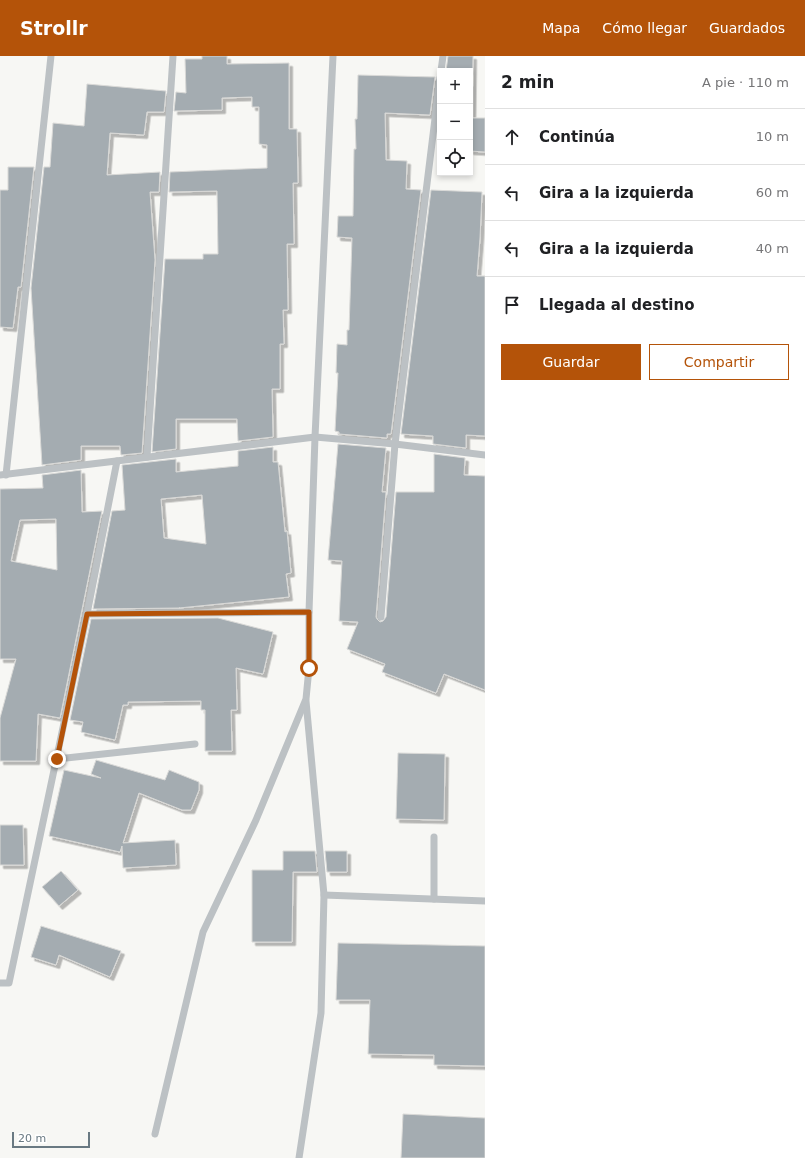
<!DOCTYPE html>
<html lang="es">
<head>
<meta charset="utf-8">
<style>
  body { margin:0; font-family:"DejaVu Sans",sans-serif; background:#f6f6f6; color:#202124 }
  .controls { position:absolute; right:12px; top:12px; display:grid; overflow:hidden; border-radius:0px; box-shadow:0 2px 6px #0003 }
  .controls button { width:36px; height:36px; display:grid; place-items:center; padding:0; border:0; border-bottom:1px solid #e0e0e0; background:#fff; color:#202124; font:20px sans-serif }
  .scale { position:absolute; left:12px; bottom:10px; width:78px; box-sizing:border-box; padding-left:4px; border:2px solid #697982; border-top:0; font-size:11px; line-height:14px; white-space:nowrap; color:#697982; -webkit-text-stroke:3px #fff; paint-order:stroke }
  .stop { position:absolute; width:12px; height:12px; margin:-9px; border:3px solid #b45309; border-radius:50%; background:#fff }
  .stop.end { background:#b45309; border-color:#fff; box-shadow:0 1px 4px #0008 }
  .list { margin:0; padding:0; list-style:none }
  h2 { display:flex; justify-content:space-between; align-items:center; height:52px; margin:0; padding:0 16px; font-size:17px }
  h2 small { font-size:13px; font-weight:400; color:#757577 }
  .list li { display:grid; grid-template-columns:26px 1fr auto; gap:12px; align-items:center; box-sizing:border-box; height:56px; padding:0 16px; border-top:1px solid #e0e0e0 }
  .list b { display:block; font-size:15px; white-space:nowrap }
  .list em { font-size:13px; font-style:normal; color:#757577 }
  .actions { display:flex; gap:8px; padding:12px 16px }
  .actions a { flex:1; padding:9px 0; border:1px solid #b45309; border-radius:0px; text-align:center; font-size:14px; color:#b45309 }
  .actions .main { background:#b45309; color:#fff }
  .icon { flex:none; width:22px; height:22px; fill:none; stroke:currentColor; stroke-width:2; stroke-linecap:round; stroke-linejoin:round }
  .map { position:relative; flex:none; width:485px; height:1102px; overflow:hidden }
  header { display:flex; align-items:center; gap:24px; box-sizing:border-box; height:56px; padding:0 20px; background:#b45309; color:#fff }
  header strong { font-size:19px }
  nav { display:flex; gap:22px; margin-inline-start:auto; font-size:14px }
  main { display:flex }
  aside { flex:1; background:#fff }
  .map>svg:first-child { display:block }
</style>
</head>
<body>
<header>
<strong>Strollr</strong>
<nav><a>Mapa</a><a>Cómo llegar</a><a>Guardados</a></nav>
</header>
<main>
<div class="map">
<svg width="485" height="1102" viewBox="0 0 485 1102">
  <defs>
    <filter id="shadow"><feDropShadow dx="3.5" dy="3.5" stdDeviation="0" flood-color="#0004"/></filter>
  </defs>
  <rect width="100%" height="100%" fill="#f7f7f4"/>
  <!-- building -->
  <g fill="#a4acb1" stroke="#d9d9d7" fill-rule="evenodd" filter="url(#shadow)">
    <path d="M 202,0 L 227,0 L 227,8 L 289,7 L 289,73 L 297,73 L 298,127 L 293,127 L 294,188 L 287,188 L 288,254 L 283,254 L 284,288 L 280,288 L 280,333 L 272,333 L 273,381 L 238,385 L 237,363 L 176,363 L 176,393 L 152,396 L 165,203 L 203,203 L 203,198 L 218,198 L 217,135 L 169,136 L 170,116 L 267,112 L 267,89 L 259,88 L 259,51 L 252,51 L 252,41 L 222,42 L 222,54 L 174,55 L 176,36 L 186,37 L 185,3 L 202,3 Z"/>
    <path d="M 448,0 L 473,0 L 472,62 L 485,62 L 485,96 L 470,95 L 470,15 L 446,15 Z"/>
    <path d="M 358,19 L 435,21 L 430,59 L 385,57 L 386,104 L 407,105 L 406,133 L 421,134 L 391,378 L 387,378 L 387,382 L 339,378 L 339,376 L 335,375 L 338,317 L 336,317 L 337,288 L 347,289 L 347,274 L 349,274 L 352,182 L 337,181 L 338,160 L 353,160 L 354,93 L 356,93 L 355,63 L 357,63 Z"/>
    <path d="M 87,28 L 166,35 L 164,56 L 147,56 L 144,79 L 110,77 L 107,119 L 160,116 L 159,136 L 150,136 L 155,204 L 142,397 L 121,399 L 120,390 L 81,390 L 81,404 L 42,409 L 31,232 L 44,111 L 50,111 L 53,67 L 84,70 Z"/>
    <path d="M 440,63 L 440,95 L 438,95 L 439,74 Z"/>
    <path d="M 8,111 L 34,111 L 21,231 L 18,231 L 13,272 L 0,271 L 0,134 L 8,134 Z"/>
    <path d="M 431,134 L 482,136 L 480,182 L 477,220 L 485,220 L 485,380 L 466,379 L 466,392 L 433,388 L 433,380 L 401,378 Z"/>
    <path d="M 338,388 L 386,392 L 382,436 L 386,436 L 376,561 L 377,563 L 380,566 L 383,565 L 386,561 L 396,436 L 434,436 L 434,398 L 465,402 L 464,419 L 485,420 L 485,634 L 444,618 L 436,637 L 382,616 L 385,608 L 347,593 L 358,566 L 339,565 L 342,505 L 328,504 Z"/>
    <path d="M 273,391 L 273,406 L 278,406 L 285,476 L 287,475 L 291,517 L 286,518 L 289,541 L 179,552 L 180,552 L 93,553 L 112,455 L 125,454 L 122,409 L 176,403 L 176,416 L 238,410 L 238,395 ZM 202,439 L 206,488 L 164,482 L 161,443 Z"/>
    <path d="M 81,414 L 82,456 L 102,455 L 60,662 L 38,658 L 36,705 L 0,705 L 0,662 L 16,603 L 0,603 L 0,433 L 43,432 L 42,419 ZM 56,463 L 57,514 L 11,505 L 20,464 Z"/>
    <path d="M 218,562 L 273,576 L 263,618 L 236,612 L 237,654 L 231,654 L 232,695 L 205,695 L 205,654 L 201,654 L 201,645 L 128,646 L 128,649 L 123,649 L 115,684 L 81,676 L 83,666 L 70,664 L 91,563 Z"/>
    <path d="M 398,697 L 445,698 L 444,764 L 396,763 Z"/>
    <path d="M 96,704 L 165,724 L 169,714 L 199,726 L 199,734 L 191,754 L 182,754 L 139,737 L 123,787 L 175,784 L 176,809 L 123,812 L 122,790 L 120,796 L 49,780 L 64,714 L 101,722 L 91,718 Z"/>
    <path d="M 0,769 L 23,769 L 24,809 L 0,809 Z"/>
    <path d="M 283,795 L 315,795 L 317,816 L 293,816 L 292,886 L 252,886 L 252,814 L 283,814 Z"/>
    <path d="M 325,795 L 347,795 L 347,816 L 327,816 Z"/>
    <path d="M 61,815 L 78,834 L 59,850 L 42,831 Z"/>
    <path d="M 41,870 L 121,895 L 110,921 L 59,899 L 56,909 L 31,901 Z"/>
    <path d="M 338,887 L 485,890 L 485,1010 L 434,1009 L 434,999 L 368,998 L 370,944 L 336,944 Z"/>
    <path d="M 403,1058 L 485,1062 L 485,1102 L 401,1102 Z"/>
  </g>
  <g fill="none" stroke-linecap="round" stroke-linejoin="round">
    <!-- minor -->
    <g stroke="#bcc1c4" stroke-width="7">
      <path d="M 441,15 L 443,0"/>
      <path d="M 147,401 L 173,0"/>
      <path d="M 0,419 L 315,381 L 395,388 L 485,399"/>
      <path d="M 6,419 L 51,0"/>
      <path d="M 87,558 L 309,556"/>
      <path d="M 381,561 L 395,388 L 440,22"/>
      <path d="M 57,703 L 195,688"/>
      <path d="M 434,781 L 434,843"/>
      <path d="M 324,839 L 485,845"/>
      <path d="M 0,927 L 9,927 L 87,558 L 117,405"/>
      <path d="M 155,1078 L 203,876 L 256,764 L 306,643 L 309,612 L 309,556 L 315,381 L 333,0"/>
      <path d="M 299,1102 L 321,957 L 324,839 L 306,645"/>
    </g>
  </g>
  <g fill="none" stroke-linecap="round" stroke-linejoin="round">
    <!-- route -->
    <path stroke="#b45309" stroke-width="5" d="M 57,703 L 87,558 L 309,556 L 309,612"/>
  </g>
</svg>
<div class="controls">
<button>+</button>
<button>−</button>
<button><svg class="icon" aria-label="locate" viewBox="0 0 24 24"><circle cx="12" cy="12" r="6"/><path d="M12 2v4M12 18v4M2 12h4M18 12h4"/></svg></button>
</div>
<div class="scale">20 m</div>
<div class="stop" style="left:309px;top:612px"></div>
<div class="stop end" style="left:57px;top:703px"></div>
</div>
<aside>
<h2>2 min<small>A pie · 110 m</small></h2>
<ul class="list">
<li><svg class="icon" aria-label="ahead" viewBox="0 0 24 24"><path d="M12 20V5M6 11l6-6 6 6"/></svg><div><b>Continúa</b></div><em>10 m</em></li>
<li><svg class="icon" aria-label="left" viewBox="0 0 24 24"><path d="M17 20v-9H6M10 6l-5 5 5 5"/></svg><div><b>Gira a la izquierda</b></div><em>60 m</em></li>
<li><svg class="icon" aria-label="left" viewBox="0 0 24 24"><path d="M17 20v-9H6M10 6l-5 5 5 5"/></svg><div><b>Gira a la izquierda</b></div><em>40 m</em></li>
<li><svg class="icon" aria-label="arrive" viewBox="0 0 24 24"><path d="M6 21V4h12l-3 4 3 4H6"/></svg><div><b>Llegada al destino</b></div></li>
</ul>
<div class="actions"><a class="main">Guardar</a><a>Compartir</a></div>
</aside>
</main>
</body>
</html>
